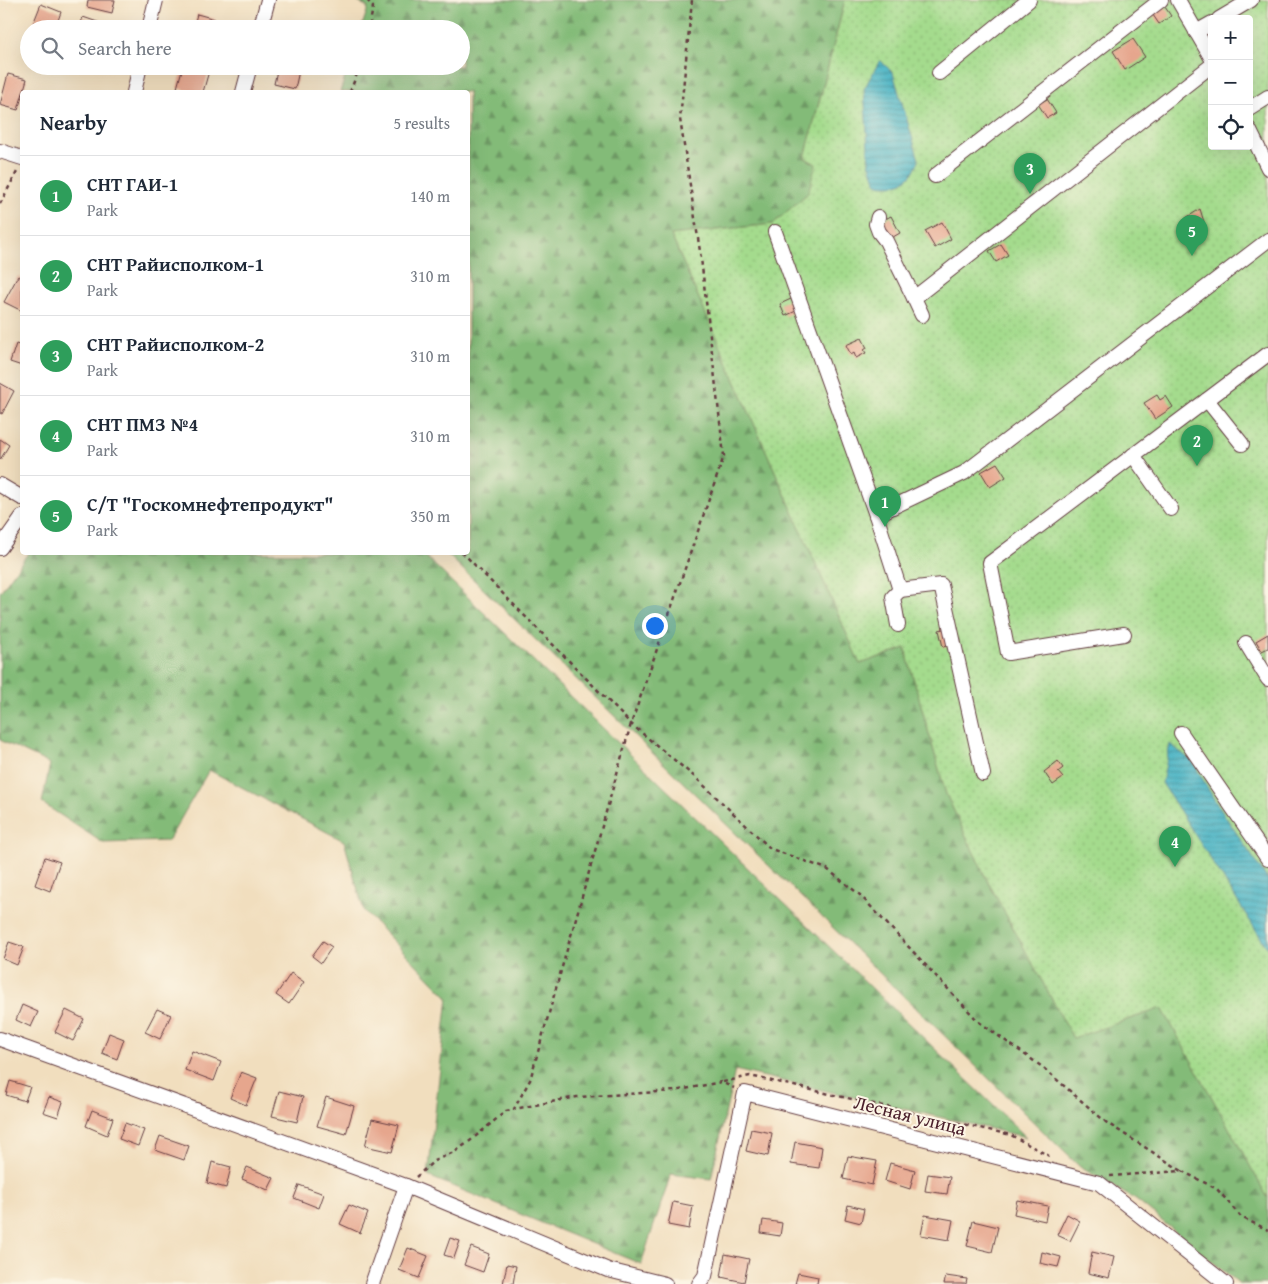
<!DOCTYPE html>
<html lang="en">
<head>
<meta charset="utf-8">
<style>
  body { margin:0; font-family:"Gentium Book Plus",serif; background:#f6f6f7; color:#1f2937 }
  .controls { position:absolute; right:15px; top:15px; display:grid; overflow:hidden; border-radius:5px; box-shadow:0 5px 20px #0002 }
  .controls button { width:45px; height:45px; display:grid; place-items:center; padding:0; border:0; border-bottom:1px solid #e0e1e3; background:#fff; color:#1f2937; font:25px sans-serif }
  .you { position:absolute; left:654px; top:625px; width:18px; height:18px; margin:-12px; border:4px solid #fff; border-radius:50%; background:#1a73e8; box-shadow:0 0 0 8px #1a73e833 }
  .badge { display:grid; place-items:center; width:32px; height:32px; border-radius:50%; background:#1f6fb2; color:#fff; font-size:16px; font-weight:700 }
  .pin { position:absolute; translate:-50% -41px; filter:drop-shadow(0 1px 2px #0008) }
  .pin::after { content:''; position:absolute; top:26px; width:18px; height:15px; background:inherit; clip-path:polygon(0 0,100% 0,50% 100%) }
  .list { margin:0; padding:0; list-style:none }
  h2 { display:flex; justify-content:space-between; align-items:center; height:65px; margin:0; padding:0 20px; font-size:21px }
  h2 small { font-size:16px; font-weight:400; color:#747a83 }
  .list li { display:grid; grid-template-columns:32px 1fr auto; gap:15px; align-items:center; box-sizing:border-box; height:80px; padding:0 20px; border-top:1px solid #e0e1e3 }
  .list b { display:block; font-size:19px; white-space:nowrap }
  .list p { margin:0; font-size:16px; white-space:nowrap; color:#747a83 }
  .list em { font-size:16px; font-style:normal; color:#747a83 }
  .icon { flex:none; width:28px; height:28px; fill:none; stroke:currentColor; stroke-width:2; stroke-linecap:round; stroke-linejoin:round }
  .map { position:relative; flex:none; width:1268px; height:1284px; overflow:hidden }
  .search { position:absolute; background:#fff; box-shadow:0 5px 20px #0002; left:20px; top:20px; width:450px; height:55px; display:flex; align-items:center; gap:12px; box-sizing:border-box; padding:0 18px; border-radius:28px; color:#747a83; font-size:19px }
  .panel { position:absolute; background:#fff; box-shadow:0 5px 20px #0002; left:20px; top:90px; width:450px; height:465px; border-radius:5px }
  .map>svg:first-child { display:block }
</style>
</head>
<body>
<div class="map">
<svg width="1268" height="1284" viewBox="0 0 1268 1284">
  <defs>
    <pattern id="forest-firs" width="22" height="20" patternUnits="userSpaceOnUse" patternTransform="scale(1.25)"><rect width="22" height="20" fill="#83bb78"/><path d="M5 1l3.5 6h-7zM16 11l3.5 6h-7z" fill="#6d9763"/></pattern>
    <pattern id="garden-dots" width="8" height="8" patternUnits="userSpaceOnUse" patternTransform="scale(1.25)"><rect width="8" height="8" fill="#a4db8d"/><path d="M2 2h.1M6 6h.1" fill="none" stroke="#8fbc7a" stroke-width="1.8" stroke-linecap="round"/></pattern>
    <pattern id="water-rules" width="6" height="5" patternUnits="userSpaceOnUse" patternTransform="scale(1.25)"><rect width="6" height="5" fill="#47b3c4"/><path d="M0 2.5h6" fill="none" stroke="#3d919f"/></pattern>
  </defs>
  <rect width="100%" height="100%" fill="#fcf5e5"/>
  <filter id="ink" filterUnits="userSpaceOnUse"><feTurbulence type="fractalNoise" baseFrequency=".02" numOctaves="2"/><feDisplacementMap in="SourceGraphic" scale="10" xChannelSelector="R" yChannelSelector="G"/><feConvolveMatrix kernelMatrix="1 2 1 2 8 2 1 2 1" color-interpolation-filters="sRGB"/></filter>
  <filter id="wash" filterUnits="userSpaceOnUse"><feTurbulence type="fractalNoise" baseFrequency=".0096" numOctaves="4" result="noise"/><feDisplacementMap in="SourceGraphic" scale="20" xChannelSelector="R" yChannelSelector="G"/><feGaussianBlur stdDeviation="1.12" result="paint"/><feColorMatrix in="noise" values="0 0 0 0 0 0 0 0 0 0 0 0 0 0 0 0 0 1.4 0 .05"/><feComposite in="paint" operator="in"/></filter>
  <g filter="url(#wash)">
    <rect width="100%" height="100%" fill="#f1debe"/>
    <!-- forest -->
    <g fill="url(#forest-firs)" stroke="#666d52">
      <path d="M 355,0 L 845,0 L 805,158 L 817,164 L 808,193 L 773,224 L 671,235 L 860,664 L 905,648 L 946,794 L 986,878 L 1073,1038 L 1162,1008 L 1268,1198 L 1268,1284 L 1240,1284 L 1136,1200 L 1080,1167 L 446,553 L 468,552 L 468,92 L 340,92 L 349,66 L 461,66 L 461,29 L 361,29 L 368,8 Z"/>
      <path d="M 29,552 L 422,553 L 1026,1137 L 735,1070 L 711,1179 L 671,1174 L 641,1264 L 428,1176 L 448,997 L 364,911 L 344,841 L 209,770 L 168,841 L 103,843 L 42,803 L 50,764 L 0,740 L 0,592 Z"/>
    </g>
    <!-- garden -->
    <path fill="url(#garden-dots)" stroke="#777d5c" fill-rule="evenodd" d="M 845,0 L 1268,0 L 1268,1198 L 1162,1008 L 1073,1038 L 986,878 L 946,794 L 905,648 L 860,664 L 671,235 L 773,224 L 808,193 L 816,164 L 805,158 ZM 1212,19 L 1249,19 L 1249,146 L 1212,146 Z"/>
    <!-- water -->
    <g fill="url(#water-rules)" stroke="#486978">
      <path d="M 880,60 L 893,73 L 919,160 C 911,181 899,188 877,184 L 869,163 L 864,89 Z"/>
      <path d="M 1170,744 L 1193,762 L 1215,801 L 1268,880 L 1268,949 L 1162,783 Z"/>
    </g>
    <g id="blocks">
      <!-- building -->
      <g fill="#e6a68d">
        <path d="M 88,0 L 115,0 L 112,13 L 87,7 Z"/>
        <path d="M 41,4 L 61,12 L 55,29 L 31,29 Z"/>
        <path d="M 1163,4 L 1171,16 L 1159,24 L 1151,12 Z"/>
        <path d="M 197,14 L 215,19 L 212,29 L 193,29 Z"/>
        <path d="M 83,17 L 106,25 L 104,29 L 79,29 Z"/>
        <path d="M 1133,39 L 1145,57 L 1125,70 L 1113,51 Z"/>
        <path d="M 183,66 L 209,71 L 203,92 L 193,92 L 177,88 Z"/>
        <path d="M 278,66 L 300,66 L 295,89 L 274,84 Z"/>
        <path d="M 8,74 L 27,79 L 18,110 L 0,105 Z"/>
        <path d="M 1047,99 L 1056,113 L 1047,118 L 1038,104 Z"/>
        <path d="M 1200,209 L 1204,222 L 1199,225 L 1196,221 L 1190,224 L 1186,218 Z"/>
        <path d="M 891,216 L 900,233 L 886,241 L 876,224 Z"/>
        <path d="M 942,222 L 951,239 L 935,248 L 925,231 Z"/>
        <path d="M 1001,244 L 1008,255 L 996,262 L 989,251 Z"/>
        <path d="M 18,276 L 22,278 L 22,311 L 4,302 Z"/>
        <path d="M 791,299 L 796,311 L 785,316 L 780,304 Z"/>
        <path d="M 862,338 L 867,348 L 864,350 L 866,353 L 856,358 L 854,353 L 851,355 L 846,345 Z"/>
        <path d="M 16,344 L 22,346 L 22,366 L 10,362 Z"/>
        <path d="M 0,383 L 14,391 L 2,414 L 0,413 Z"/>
        <path d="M 1157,395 L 1160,400 L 1166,396 L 1173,407 L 1155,419 L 1144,403 Z"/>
        <path d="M 0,439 L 9,445 L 0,460 Z"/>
        <path d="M 997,463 L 1006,477 L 990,487 L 981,472 Z"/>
        <path d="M 947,628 L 951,645 L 943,647 L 939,630 Z"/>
        <path d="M 1268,634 L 1268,648 L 1262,651 L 1256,641 Z"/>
        <path d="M 1058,761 L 1063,768 L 1058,772 L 1063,778 L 1053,785 L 1044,772 Z"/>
        <path d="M 45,857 L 60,862 L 50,891 L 35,885 Z"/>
        <path d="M 323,941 L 332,947 L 321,963 L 312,956 Z"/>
        <path d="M 9,942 L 24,947 L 17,965 L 3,959 Z"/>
        <path d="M 291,973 L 304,982 L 289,1004 L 276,995 Z"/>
        <path d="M 22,1005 L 38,1012 L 31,1027 L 16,1020 Z"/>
        <path d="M 157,1009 L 171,1015 L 160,1039 L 145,1032 Z"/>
        <path d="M 66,1010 L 84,1019 L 73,1041 L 55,1032 Z"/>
        <path d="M 109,1033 L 124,1039 L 117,1059 L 102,1053 Z"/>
        <path d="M 192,1051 L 221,1062 L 214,1081 L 185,1070 Z"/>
        <path d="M 241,1072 L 257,1078 L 246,1105 L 230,1098 Z"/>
        <path d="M 10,1081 L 30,1087 L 25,1101 L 6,1095 Z"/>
        <path d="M 279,1091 L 303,1097 L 297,1122 L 272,1116 Z"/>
        <path d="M 49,1097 L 63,1102 L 58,1117 L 43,1112 Z"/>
        <path d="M 326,1097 L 354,1106 L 346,1134 L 317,1126 Z"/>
        <path d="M 92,1110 L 113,1118 L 107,1135 L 86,1126 Z"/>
        <path d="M 372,1119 L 399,1125 L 392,1152 L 365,1146 Z"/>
        <path d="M 125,1123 L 144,1130 L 138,1146 L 119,1139 Z"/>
        <path d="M 751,1129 L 772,1133 L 768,1156 L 746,1151 Z"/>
        <path d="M 160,1136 L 189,1146 L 184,1160 L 155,1150 Z"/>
        <path d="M 795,1142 L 822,1147 L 819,1168 L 791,1164 Z"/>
        <path d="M 848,1156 L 877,1161 L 872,1185 L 843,1179 Z"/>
        <path d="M 212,1162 L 231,1167 L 226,1188 L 207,1183 Z"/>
        <path d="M 890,1163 L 915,1170 L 910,1189 L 885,1181 Z"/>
        <path d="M 247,1167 L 274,1178 L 268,1190 L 242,1179 Z"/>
        <path d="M 928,1174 L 950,1177 L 947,1194 L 925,1191 Z"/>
        <path d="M 299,1185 L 324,1194 L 319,1208 L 294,1198 Z"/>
        <path d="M 1017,1200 L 1048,1206 L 1045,1221 L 1014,1214 Z"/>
        <path d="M 673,1202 L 693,1206 L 689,1229 L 668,1225 Z"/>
        <path d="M 349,1205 L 368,1213 L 360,1233 L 340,1224 Z"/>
        <path d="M 848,1205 L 864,1209 L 861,1223 L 845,1219 Z"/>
        <path d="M 1067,1214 L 1080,1221 L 1070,1241 L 1057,1235 Z"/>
        <path d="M 925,1215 L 953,1220 L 949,1240 L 921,1235 Z"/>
        <path d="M 763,1220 L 782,1223 L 780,1236 L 761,1233 Z"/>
        <path d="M 973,1221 L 998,1227 L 992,1252 L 967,1246 Z"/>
        <path d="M 450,1238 L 460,1241 L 454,1258 L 444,1255 Z"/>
        <path d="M 471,1247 L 489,1254 L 483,1272 L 464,1265 Z"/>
        <path d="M 408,1248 L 428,1256 L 419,1278 L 399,1270 Z"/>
        <path d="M 1042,1252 L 1061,1257 L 1058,1267 L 1040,1263 Z"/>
        <path d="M 1092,1252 L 1114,1257 L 1109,1278 L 1088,1273 Z"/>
        <path d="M 725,1254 L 749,1259 L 744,1282 L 721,1277 Z"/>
        <path d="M 507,1264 L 516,1266 L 513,1284 L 503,1284 Z"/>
        <path d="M 798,1273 L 818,1277 L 817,1284 L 795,1284 Z"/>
        <path d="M 946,1276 L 967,1279 L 966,1284 L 944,1284 Z"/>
      </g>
    </g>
  </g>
  <g filter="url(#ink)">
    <use href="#blocks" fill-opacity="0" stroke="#633c41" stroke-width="1"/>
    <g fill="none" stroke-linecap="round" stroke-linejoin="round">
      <!-- minor casing -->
      <g stroke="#633c41" stroke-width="16">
        <g id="minor">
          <path d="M 1178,0 L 1212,59"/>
          <path d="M 1219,19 L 1251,0"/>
          <path d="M 149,29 L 156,0"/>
          <path d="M 260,29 L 268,0"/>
          <path d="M 1196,32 L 1212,23"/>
          <path d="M 939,73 L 1029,0"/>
          <path d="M 134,92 L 140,66"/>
          <path d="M 243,92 L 250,66"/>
          <path d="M 1249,109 L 1268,97"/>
          <path d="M 1249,129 L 1268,168"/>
          <path d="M 0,151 L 22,158"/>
          <path d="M 935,176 L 1161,0"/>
          <path d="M 878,217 L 876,224 L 879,232 L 886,241 L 914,298 L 1212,65"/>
          <path d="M 775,232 L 876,515 L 900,590 L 893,597 L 898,625"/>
          <path d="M 914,298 L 922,315"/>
          <path d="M 1207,400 L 1242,444"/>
          <path d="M 1133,455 L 1171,509"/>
          <path d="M 0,485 L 22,498"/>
          <path d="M 876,515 L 964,473 L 1268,240"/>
          <path d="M 0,548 L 22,517"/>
          <path d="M 900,590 L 941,585 L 983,774"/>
          <path d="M 1124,634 L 1008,653 L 990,563 L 1268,354"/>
          <path d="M 1246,643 L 1268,679"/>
          <path d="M 1181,733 L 1268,859"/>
          <path d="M 0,1039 L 406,1186 L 608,1270 L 665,1284"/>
          <path d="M 372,1284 L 406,1186"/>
          <path d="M 699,1284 L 705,1276 L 745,1093 L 1099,1183 L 1226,1284"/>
        </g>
      </g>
      <!-- path -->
      <g stroke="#633c41" stroke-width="2.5" stroke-dasharray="4 4" stroke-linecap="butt">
        <path d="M 367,0 L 373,7 L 369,29"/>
        <path d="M 692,0 L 680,119 L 701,258 L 724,456 L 631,724 L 530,1080 L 514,1109 L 577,1097 L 674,1091 L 721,1082 L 734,1088"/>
        <path d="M 350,92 L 360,66"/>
        <path d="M 0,204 L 18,170"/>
        <path d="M 462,552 L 631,724 L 696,778 L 771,849 L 827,869 L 860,895 L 979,1022 L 1041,1066 L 1107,1123 L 1182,1171"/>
        <path d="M 723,1082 L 750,1076 L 1011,1135 L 1049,1156"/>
        <path d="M 1110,1176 L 1182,1171 L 1217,1189 L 1241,1217 L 1268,1230"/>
        <path d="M 416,1177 L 434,1161 L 456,1151 L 470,1141 L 506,1111 L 514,1109"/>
      </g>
      <!-- minor -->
      <use href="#minor" stroke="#fff" stroke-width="14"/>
    </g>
  </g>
  <g text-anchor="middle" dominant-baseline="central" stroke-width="4" stroke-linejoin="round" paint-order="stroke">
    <!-- street labels -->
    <g font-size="19" fill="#4a1f2b" stroke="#fcf5e5">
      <text transform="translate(910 1115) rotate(14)">Лесная улица</text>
    </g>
  </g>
</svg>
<div class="controls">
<button>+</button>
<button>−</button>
<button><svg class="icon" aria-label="locate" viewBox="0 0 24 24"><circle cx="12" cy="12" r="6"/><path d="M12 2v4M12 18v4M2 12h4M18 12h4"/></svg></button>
</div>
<div class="you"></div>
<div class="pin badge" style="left:885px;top:527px;background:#2e9e5b">1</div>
<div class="pin badge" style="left:1197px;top:466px;background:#2e9e5b">2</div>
<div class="pin badge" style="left:1030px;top:194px;background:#2e9e5b">3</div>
<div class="pin badge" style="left:1175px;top:867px;background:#2e9e5b">4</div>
<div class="pin badge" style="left:1192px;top:256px;background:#2e9e5b">5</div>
<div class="search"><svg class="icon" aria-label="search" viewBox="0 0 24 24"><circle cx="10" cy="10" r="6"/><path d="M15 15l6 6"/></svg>Search here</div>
<section class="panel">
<h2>Nearby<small>5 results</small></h2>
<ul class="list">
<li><span class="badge" style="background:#2e9e5b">1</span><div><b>СНТ ГАИ-1</b><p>Park</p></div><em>140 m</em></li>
<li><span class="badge" style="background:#2e9e5b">2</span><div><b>СНТ Райисполком-1</b><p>Park</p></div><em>310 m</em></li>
<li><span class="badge" style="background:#2e9e5b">3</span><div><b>СНТ Райисполком-2</b><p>Park</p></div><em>310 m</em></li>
<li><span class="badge" style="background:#2e9e5b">4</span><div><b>СНТ ПМЗ №4</b><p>Park</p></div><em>310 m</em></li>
<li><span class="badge" style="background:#2e9e5b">5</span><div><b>С/Т &quot;Госкомнефтепродукт&quot;</b><p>Park</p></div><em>350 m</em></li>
</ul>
</section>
</div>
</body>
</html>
